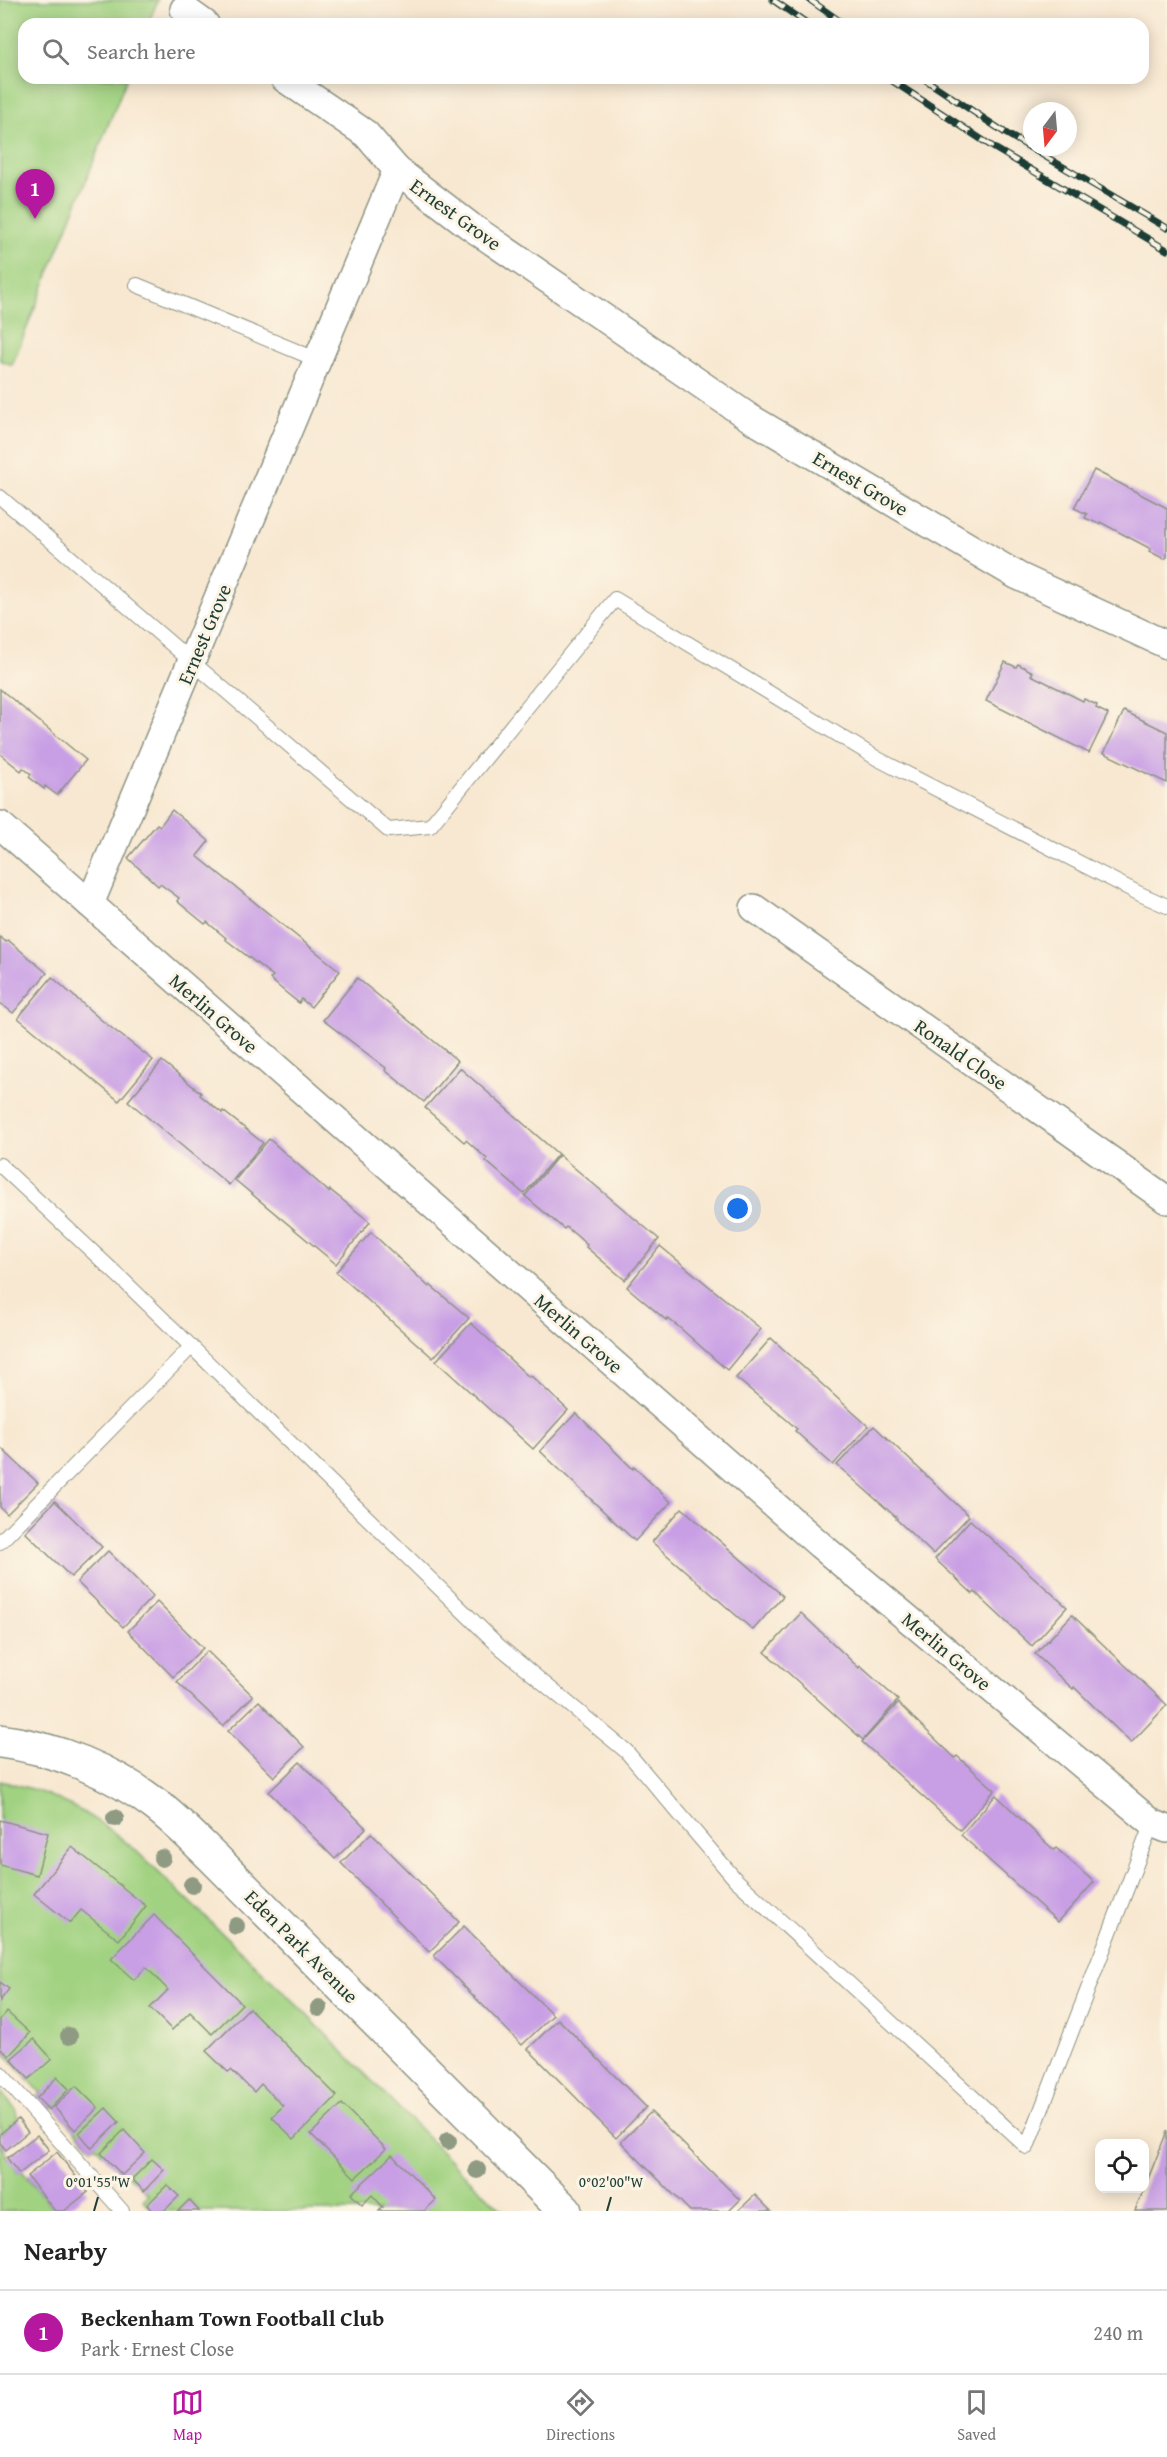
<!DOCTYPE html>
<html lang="en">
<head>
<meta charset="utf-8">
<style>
  body { margin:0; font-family:"Gentium Book Plus",serif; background:#f2f2f2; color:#222 }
  .controls { position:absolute; right:18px; bottom:18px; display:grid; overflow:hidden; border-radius:12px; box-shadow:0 3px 15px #0003 }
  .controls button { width:54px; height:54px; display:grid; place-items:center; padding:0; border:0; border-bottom:2px solid #e0e0e0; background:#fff; color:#222; font:30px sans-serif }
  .compass { position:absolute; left:1023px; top:102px; width:54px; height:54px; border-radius:50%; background:#fff; box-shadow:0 3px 15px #0003; rotate:196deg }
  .you { position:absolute; left:738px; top:1209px; width:21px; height:21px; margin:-15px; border:4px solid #fff; border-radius:50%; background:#1a73e8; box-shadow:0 0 0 9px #1a73e833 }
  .badge { display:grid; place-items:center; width:39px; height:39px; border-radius:50%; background:#b5179e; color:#fff; font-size:20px; font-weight:700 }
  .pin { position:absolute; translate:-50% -50px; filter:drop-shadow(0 2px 3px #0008) }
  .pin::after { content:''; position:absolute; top:32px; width:21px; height:18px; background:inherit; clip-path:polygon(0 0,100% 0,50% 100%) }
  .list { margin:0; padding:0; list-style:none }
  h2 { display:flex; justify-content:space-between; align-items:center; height:78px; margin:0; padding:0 24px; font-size:26px }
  h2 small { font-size:20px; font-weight:400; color:#767676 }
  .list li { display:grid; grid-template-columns:39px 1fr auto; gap:18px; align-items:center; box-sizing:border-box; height:84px; padding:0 24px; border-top:2px solid #e0e0e0 }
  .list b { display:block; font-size:22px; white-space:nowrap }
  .list p { margin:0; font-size:20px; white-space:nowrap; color:#767676 }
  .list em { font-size:20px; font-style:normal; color:#767676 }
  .icon { flex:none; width:33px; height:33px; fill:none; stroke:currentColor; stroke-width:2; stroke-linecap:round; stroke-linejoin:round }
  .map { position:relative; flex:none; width:1167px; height:2211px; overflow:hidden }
  .search { position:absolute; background:#fff; box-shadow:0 3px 15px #0003; left:18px; right:18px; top:18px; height:66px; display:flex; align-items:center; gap:15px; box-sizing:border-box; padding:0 21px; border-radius:18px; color:#767676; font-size:22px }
  .sheet { height:162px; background:#fff }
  nav { display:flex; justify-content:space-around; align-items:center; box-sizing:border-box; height:84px; border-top:2px solid #e0e0e0; background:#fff; font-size:16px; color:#767676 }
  nav a { display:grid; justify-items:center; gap:3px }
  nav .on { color:#b5179e }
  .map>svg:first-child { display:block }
</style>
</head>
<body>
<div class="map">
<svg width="1167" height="2211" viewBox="0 0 1167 2211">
  <rect width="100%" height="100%" fill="#fcf5e5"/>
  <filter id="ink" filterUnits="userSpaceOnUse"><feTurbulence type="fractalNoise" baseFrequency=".0167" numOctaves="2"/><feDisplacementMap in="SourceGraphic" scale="12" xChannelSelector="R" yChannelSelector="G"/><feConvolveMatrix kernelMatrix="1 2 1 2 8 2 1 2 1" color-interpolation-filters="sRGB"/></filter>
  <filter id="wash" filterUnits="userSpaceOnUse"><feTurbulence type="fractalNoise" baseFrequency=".008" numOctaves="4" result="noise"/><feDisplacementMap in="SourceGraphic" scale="24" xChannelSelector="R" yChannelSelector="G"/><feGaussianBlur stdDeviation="1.35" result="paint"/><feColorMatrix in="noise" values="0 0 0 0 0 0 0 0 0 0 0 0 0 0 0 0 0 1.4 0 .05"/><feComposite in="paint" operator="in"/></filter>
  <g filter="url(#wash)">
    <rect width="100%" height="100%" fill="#f8e8d1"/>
    <!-- green -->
    <g fill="#a1d281" stroke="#60885a" stroke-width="1.5">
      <path d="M 0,0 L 158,0 L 148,24 L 24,24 L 24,78 L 127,78 L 12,365 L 0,360 Z"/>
      <path d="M 0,1781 C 49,1790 94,1815 132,1847 L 296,2004 L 465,2175 L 503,2211 L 199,2211 L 189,2200 L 178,2211 L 152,2211 L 143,2200 L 148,2195 L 128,2174 L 124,2177 L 95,2145 L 92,2148 L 53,2106 L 49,2110 L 37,2098 L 41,2093 L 0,2048 Z"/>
      <path d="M 0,2091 L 15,2109 L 18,2119 L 0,2134 Z"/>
      <path d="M 0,2143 L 18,2173 L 22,2171 L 55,2211 L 0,2211 Z"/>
    </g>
    <g id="blocks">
      <!-- building -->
      <g fill="#c89ee5">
        <path d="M 1094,470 L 1167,508 L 1167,557 L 1164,559 L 1149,551 L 1151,549 L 1100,522 L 1099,524 L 1085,518 L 1087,514 L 1074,508 Z"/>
        <path d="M 1005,662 L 1016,667 L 1018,664 L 1033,672 L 1031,675 L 1083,701 L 1084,699 L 1097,705 L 1096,708 L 1108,714 L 1089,753 L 986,701 Z"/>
        <path d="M 0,689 L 86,760 L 57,795 L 45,786 L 44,789 L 29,777 L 31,774 L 23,768 L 21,771 L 0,754 Z"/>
        <path d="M 1124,711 L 1167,732 L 1167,783 L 1104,753 Z"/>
        <path d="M 172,810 L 209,841 L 197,856 L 340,971 L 311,1007 L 301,999 L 299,1003 L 284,991 L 270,979 L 273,976 L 225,939 L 226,938 L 207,922 L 205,924 L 189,911 L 177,901 L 179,898 L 160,884 L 158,886 L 128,858 L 157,824 L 160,826 Z"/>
        <path d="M 0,937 L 6,942 L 8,940 L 47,973 L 13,1013 L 0,1003 Z"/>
        <path d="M 52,977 L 100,1019 L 153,1060 L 119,1101 L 18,1018 Z"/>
        <path d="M 357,978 L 458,1061 L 424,1102 L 385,1070 L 386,1068 L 323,1020 Z"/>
        <path d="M 162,1061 L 201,1093 L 200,1095 L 222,1113 L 223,1111 L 263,1143 L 229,1185 L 128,1101 Z"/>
        <path d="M 460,1068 L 558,1154 L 524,1194 L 486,1161 L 487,1159 L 466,1140 L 464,1142 L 425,1108 Z"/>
        <path d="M 269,1139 L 329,1192 L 330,1190 L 370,1222 L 336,1264 L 235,1180 Z"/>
        <path d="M 559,1155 L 659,1239 L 625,1280 L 586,1247 L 587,1245 L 577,1236 L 566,1227 L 564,1229 L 525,1196 Z"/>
        <path d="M 371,1232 L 429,1287 L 430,1285 L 469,1318 L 433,1358 L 336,1272 Z"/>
        <path d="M 660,1246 L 761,1329 L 727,1370 L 679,1327 L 667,1318 L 666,1320 L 627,1287 Z"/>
        <path d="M 471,1323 L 529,1377 L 530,1375 L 568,1410 L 533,1449 L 436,1361 Z"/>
        <path d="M 771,1338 L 868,1426 L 833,1465 L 795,1431 L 797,1429 L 787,1420 L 736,1378 Z"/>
        <path d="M 576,1413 L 633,1469 L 634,1467 L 671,1502 L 635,1541 L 540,1451 Z"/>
        <path d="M 874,1426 L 969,1516 L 933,1554 L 896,1519 L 897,1518 L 837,1465 Z"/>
        <path d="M 0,1447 L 38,1483 L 7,1514 L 0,1507 Z"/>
        <path d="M 55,1501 L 102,1547 L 71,1577 L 25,1532 Z"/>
        <path d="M 682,1508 L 783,1596 L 753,1630 L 652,1542 Z"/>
        <path d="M 970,1520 L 1067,1607 L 1032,1646 L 985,1602 L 975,1592 L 973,1594 L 935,1559 Z"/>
        <path d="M 108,1551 L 153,1596 L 123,1627 L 77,1582 Z"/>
        <path d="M 157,1602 L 203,1648 L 173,1677 L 128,1631 Z"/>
        <path d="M 801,1613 L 859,1668 L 860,1666 L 898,1700 L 863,1740 L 765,1652 Z"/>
        <path d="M 1072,1615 L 1167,1705 L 1131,1743 L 1074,1687 L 1073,1689 L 1035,1654 Z"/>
        <path d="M 207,1651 L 253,1696 L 223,1726 L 177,1682 Z"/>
        <path d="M 259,1701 L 304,1747 L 274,1777 L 228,1731 Z"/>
        <path d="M 898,1703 L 955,1758 L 957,1756 L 995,1790 L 960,1830 L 862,1742 Z"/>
        <path d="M 300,1762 L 366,1828 L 335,1859 L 269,1792 Z"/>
        <path d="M 996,1795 L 1043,1840 L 1054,1850 L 1056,1848 L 1094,1882 L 1058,1922 L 961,1835 Z"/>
        <path d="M 0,1820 L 48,1833 L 37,1875 L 0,1865 Z"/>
        <path d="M 371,1833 L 459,1922 L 429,1952 L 341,1863 Z"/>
        <path d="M 72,1847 L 146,1906 L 119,1940 L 81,1910 L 70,1923 L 34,1894 Z"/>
        <path d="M 154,1915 L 242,2004 L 212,2034 L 190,2012 L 172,2030 L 150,2008 L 168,1990 L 146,1967 L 134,1980 L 111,1959 Z"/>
        <path d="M 464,1926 L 553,2015 L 522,2045 L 434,1956 Z"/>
        <path d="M 0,1982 L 9,1989 L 0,2001 Z"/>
        <path d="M 249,2008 L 337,2096 L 294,2139 L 272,2117 L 283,2106 L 261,2084 L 254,2092 L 231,2070 L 228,2072 L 206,2051 Z"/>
        <path d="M 7,2012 L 30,2033 L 9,2056 L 0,2048 L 0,2019 Z"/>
        <path d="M 558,2019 L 646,2107 L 616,2138 L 528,2049 Z"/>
        <path d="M 34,2039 L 52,2059 L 29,2079 L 11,2059 Z"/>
        <path d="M 57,2077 L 69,2089 L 49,2110 L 37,2098 Z"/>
        <path d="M 76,2086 L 98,2108 L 75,2130 L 54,2107 Z"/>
        <path d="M 342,2104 L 386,2149 L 355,2178 L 311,2134 Z"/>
        <path d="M 106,2108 L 119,2122 L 92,2148 L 79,2133 Z"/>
        <path d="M 651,2112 L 740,2200 L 729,2211 L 690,2211 L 621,2142 Z"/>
        <path d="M 18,2119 L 28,2132 L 6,2150 L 0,2143 L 0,2134 Z"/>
        <path d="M 124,2130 L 145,2153 L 122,2175 L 101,2153 Z"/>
        <path d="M 1167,2131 L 1167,2211 L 1135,2211 L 1146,2184 Z"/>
        <path d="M 37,2135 L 49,2150 L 19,2174 L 7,2158 Z"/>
        <path d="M 57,2152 L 88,2192 L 64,2211 L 55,2211 L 27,2176 Z"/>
        <path d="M 392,2155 L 436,2200 L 424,2211 L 379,2211 L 383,2207 L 372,2195 L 362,2205 L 351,2194 Z"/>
        <path d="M 152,2159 L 164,2170 L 144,2191 L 132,2179 Z"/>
        <path d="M 167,2185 L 179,2196 L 164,2211 L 152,2211 L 147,2205 Z"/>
        <path d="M 755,2195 L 771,2211 L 738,2211 Z"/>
        <path d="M 189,2200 L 199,2211 L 178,2211 Z"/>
      </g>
    </g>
  </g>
  <g filter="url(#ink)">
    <use href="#blocks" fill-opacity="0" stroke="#8c9282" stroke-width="1.5"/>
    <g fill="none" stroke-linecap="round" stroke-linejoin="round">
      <!-- service casing -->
      <g stroke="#8c9282" stroke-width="16">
        <g id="service">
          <path d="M 137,285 L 318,360"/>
          <path d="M 0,497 L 388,830 L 430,826 L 615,599 L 878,759 L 1140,894 L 1167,906"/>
          <path d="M 0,1165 L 126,1283 L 500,1647 L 626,1751 L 735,1879 L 1027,2147 L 1152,1823"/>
          <path d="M 0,1542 L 191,1347"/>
          <path d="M 0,2073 L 122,2211"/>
        </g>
      </g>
      <!-- minor casing -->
      <g stroke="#8c9282" stroke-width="30">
        <g id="minor">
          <path d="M 184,9 L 205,24"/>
          <path d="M 284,78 L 366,134 L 397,170"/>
          <path d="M 0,825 L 820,1545 L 1152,1823 L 1167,1829"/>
          <path d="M 90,904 L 397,170 L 470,226 L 750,418 L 1018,576 L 1167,645"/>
          <path d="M 754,908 L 1167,1200"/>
        </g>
      </g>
      <!-- tertiary casing -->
      <g stroke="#8c9282" stroke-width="36">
        <path id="tertiary" d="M 0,1741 C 55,1748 112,1771 156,1805 C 177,1821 195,1840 214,1858 L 565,2211"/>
      </g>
      <!-- service -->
      <use href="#service" stroke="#fff" stroke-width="14"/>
      <!-- minor -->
      <use href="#minor" stroke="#fff" stroke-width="27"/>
      <!-- tertiary -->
      <use href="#tertiary" stroke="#fff" stroke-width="33"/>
      <!-- rail casing -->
      <g stroke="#1f3d34" stroke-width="7">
        <g id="rail">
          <path d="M 773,0 L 808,24"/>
          <path d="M 810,0 L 844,24"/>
          <path d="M 888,78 L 996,149 L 1167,250"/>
          <path d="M 923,78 L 1007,134 L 1167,228"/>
        </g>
      </g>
      <!-- rail -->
      <use href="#rail" stroke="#fcf5e5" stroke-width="4.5" stroke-dasharray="14" stroke-linecap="butt"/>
    </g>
    <!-- trees -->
    <g fill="#8f9a83">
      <circle cx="115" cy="1818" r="9"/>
      <circle cx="162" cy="1858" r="9"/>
      <circle cx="192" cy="1885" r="9"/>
      <circle cx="236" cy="1926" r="9"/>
      <circle cx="319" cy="2008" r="9"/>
      <circle cx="69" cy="2036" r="9"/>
      <circle cx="448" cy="2141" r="9"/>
      <circle cx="477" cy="2170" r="9"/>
    </g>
  </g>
  <!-- ticks -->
  <path fill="none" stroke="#1f3d34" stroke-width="2" d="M 94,2211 L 98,2197M 607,2211 L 611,2197"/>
  <g text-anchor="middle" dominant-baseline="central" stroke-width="6" stroke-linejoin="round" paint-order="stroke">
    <!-- street labels -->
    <g font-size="20" fill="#1f3d34" stroke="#fcf5e5">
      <text transform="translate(456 214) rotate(36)">Ernest Grove</text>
      <text transform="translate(861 483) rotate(31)">Ernest Grove</text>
      <text transform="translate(204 634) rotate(-67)">Ernest Grove</text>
      <text transform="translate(214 1013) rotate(41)">Merlin Grove</text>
      <text transform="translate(961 1054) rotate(35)">Ronald Close</text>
      <text transform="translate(579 1333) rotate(41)">Merlin Grove</text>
      <text transform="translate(947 1651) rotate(40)">Merlin Grove</text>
      <text transform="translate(302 1946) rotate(45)">Eden Park Avenue</text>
    </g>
  </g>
  <g font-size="15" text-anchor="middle" fill="#1f3d34" stroke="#fcf5e5" stroke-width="6" stroke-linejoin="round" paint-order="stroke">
    <text x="98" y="2187">0°01'55"W</text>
    <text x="611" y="2187">0°02'00"W</text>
  </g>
</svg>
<div class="controls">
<button><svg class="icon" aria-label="locate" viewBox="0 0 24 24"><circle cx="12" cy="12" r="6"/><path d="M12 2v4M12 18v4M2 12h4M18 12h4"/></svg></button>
</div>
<svg class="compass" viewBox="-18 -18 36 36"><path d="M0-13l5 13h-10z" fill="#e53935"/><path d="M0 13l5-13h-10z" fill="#767676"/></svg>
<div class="you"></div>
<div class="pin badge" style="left:35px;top:219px">1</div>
<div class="search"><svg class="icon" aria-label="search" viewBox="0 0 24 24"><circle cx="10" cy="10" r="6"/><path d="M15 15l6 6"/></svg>Search here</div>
</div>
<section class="sheet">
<h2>Nearby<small></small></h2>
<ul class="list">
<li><span class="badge">1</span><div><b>Beckenham Town Football Club</b><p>Park · Ernest Close</p></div><em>240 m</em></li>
</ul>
</section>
<nav>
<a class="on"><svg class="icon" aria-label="map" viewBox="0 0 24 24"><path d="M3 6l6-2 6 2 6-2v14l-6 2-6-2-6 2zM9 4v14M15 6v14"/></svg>Map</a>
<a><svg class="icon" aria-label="directions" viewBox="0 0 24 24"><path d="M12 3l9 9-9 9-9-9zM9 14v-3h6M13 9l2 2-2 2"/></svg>Directions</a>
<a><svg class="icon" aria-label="saved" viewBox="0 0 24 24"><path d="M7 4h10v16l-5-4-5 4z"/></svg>Saved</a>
</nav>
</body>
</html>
